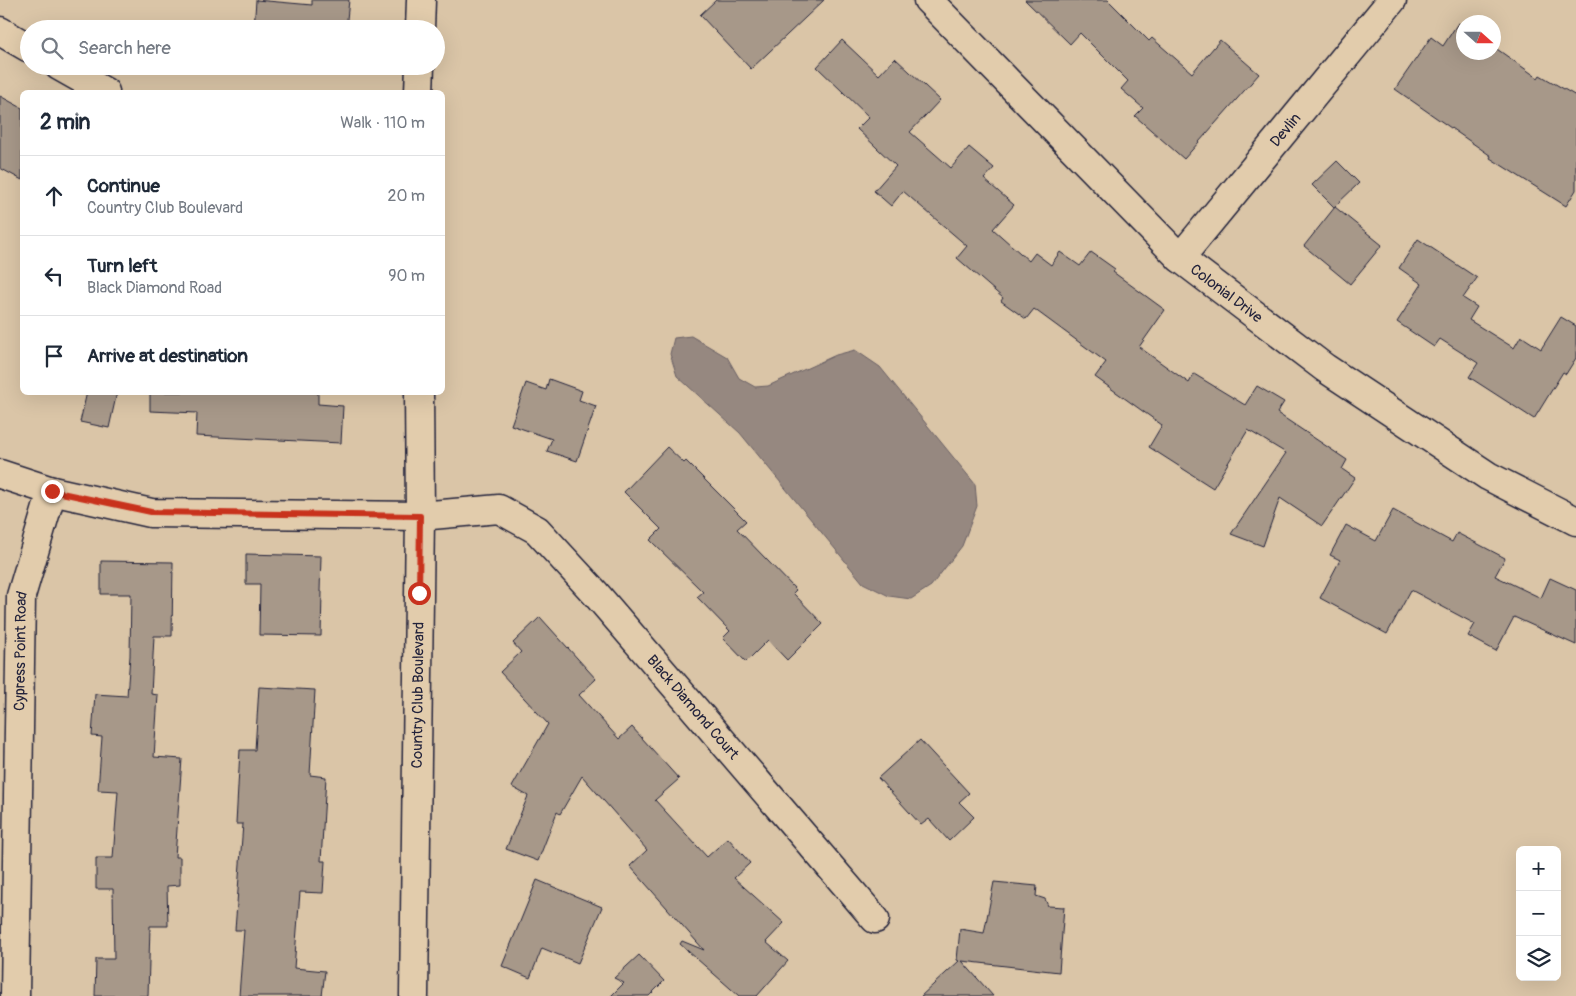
<!DOCTYPE html>
<html lang="en">
<head>
<meta charset="utf-8">
<style>
  body { margin:0; font-family:Pangolin,sans-serif; background:#f6f6f7; color:#1f2937 }
  .controls { position:absolute; right:15px; bottom:15px; display:grid; overflow:hidden; border-radius:8px; box-shadow:0 5px 20px #0002 }
  .controls button { width:45px; height:45px; display:grid; place-items:center; padding:0; border:0; border-bottom:1px solid #e0e1e3; background:#fff; color:#1f2937; font:25px sans-serif }
  .compass { position:absolute; left:1456px; top:15px; width:45px; height:45px; border-radius:50%; background:#fff; box-shadow:0 5px 20px #0002; rotate:111deg }
  .stop { position:absolute; width:15px; height:15px; margin:-11px; border:4px solid #c8321e; border-radius:50%; background:#fff }
  .stop.end { background:#c8321e; border-color:#fff; box-shadow:0 1px 5px #0008 }
  .list { margin:0; padding:0; list-style:none }
  h2 { display:flex; justify-content:space-between; align-items:center; height:65px; margin:0; padding:0 20px; font-size:21px }
  h2 small { font-size:16px; font-weight:400; color:#747a83 }
  .list li { display:grid; grid-template-columns:32px 1fr auto; gap:15px; align-items:center; box-sizing:border-box; height:80px; padding:0 20px; border-top:1px solid #e0e1e3 }
  .list b { display:block; font-size:19px; white-space:nowrap }
  .list p { margin:0; font-size:16px; white-space:nowrap; color:#747a83 }
  .list em { font-size:16px; font-style:normal; color:#747a83 }
  .icon { flex:none; width:28px; height:28px; fill:none; stroke:currentColor; stroke-width:2; stroke-linecap:round; stroke-linejoin:round }
  .map { position:relative; flex:none; width:1576px; height:996px; overflow:hidden }
  .search { position:absolute; background:#fff; box-shadow:0 5px 20px #0002; left:20px; top:20px; width:425px; height:55px; display:flex; align-items:center; gap:12px; box-sizing:border-box; padding:0 18px; border-radius:28px; color:#747a83; font-size:19px }
  .panel { position:absolute; background:#fff; box-shadow:0 5px 20px #0002; left:20px; top:90px; width:425px; height:305px; border-radius:8px }
  .map>svg:first-child { display:block }
</style>
</head>
<body>
<div class="map">
<svg width="1576" height="996" viewBox="0 0 1576 996">
  <rect width="100%" height="100%" fill="#dac5a7"/>
  <filter id="ink" filterUnits="userSpaceOnUse"><feTurbulence type="fractalNoise" baseFrequency=".02" numOctaves="2"/><feDisplacementMap in="SourceGraphic" scale="10" xChannelSelector="R" yChannelSelector="G"/><feConvolveMatrix kernelMatrix="1 2 1 2 8 2 1 2 1" color-interpolation-filters="sRGB"/></filter>
  <g filter="url(#ink)">
    <!-- water -->
    <path fill="#968880" stroke="#685f64" d="M 691,336 L 727,357 L 739,378 L 755,387 L 768,386 L 836,355 L 855,350 L 880,367 L 975,484 L 977,506 L 962,546 L 931,586 L 911,599 L 889,596 L 863,583 L 740,433 L 677,376 L 670,354 L 674,338 Z"/>
    <!-- building -->
    <g fill="#a79889" stroke="#22223b">
      <path d="M 256,0 L 312,5 L 312,0 L 349,0 L 346,29 L 254,29 Z"/>
      <path d="M 716,0 L 824,0 L 751,69 L 700,15 Z"/>
      <path d="M 1025,0 L 1108,0 L 1149,41 L 1152,38 L 1192,73 L 1220,40 L 1259,74 L 1184,159 L 1135,116 L 1143,108 L 1121,89 L 1128,81 L 1080,33 L 1070,44 Z"/>
      <path d="M 1458,23 L 1464,26 L 1464,52 L 1494,52 L 1494,47 L 1538,78 L 1540,75 L 1576,96 L 1576,190 L 1566,206 L 1490,158 L 1491,156 L 1395,89 L 1431,37 L 1443,46 Z"/>
      <path d="M 842,40 L 879,75 L 895,58 L 940,100 L 910,132 L 951,168 L 969,147 L 994,168 L 984,179 L 1014,205 L 993,229 L 1029,261 L 1035,253 L 1051,265 L 1060,252 L 1080,266 L 1091,252 L 1115,269 L 1113,272 L 1165,310 L 1139,347 L 1189,383 L 1194,374 L 1245,405 L 1257,386 L 1284,402 L 1277,413 L 1347,460 L 1342,469 L 1355,478 L 1322,526 L 1280,498 L 1263,546 L 1231,534 L 1286,453 L 1248,430 L 1213,488 L 1149,447 L 1162,425 L 1095,377 L 1106,362 L 1034,309 L 1026,319 L 1001,301 L 1003,298 L 957,258 L 967,246 L 903,191 L 891,206 L 874,191 L 896,166 L 857,129 L 869,117 L 817,67 Z"/>
      <path d="M 253,66 L 335,66 L 334,74 Z"/>
      <path d="M 0,96 L 22,108 L 22,180 L 0,168 Z"/>
      <path d="M 1337,161 L 1359,183 L 1334,207 L 1312,185 Z"/>
      <path d="M 1335,207 L 1382,245 L 1350,284 L 1304,246 Z"/>
      <path d="M 1418,239 L 1477,278 L 1463,298 L 1477,307 L 1469,320 L 1514,348 L 1521,336 L 1541,349 L 1561,317 L 1576,326 L 1576,358 L 1566,374 L 1563,372 L 1534,419 L 1469,377 L 1478,363 L 1440,339 L 1434,347 L 1397,322 L 1422,284 L 1399,268 Z"/>
      <path d="M 549,379 L 582,391 L 579,400 L 596,406 L 577,461 L 547,451 L 552,439 L 511,425 L 526,383 L 546,390 Z"/>
      <path d="M 87,392 L 117,392 L 109,428 L 80,422 Z"/>
      <path d="M 150,392 L 318,392 L 318,404 L 343,406 L 341,443 L 196,436 L 197,413 L 150,411 Z"/>
      <path d="M 667,447 L 684,463 L 686,461 L 746,521 L 737,529 L 796,590 L 793,593 L 823,624 L 787,660 L 768,640 L 746,662 L 723,638 L 730,631 L 697,597 L 703,592 L 650,540 L 661,529 L 624,492 Z"/>
      <path d="M 1393,510 L 1452,542 L 1457,533 L 1505,558 L 1495,576 L 1541,598 L 1550,578 L 1576,590 L 1576,645 L 1514,617 L 1496,651 L 1468,636 L 1475,624 L 1411,590 L 1387,634 L 1320,598 L 1340,560 L 1330,555 L 1346,525 L 1376,541 Z"/>
      <path d="M 246,554 L 321,556 L 320,592 L 322,592 L 321,636 L 259,635 L 260,584 L 246,584 Z"/>
      <path d="M 101,561 L 173,562 L 172,636 L 154,636 L 151,694 L 158,695 L 154,757 L 182,759 L 175,857 L 180,857 L 180,885 L 167,886 L 168,926 L 150,926 L 148,996 L 95,996 L 96,959 L 114,959 L 113,889 L 96,889 L 96,858 L 113,858 L 118,791 L 98,790 L 102,737 L 92,736 L 95,694 L 127,696 L 130,656 L 131,594 L 101,594 Z"/>
      <path d="M 540,617 L 596,679 L 579,695 L 619,739 L 632,727 L 679,779 L 655,800 L 707,857 L 728,838 L 750,863 L 734,878 L 784,923 L 766,942 L 788,961 L 757,996 L 739,996 L 680,944 L 682,941 L 704,950 L 630,866 L 647,850 L 582,776 L 560,814 L 557,812 L 538,861 L 506,849 L 528,796 L 512,787 L 548,724 L 500,672 L 521,652 L 513,643 Z"/>
      <path d="M 259,687 L 315,690 L 310,775 L 326,777 L 321,861 L 325,861 L 323,893 L 300,892 L 294,968 L 325,971 L 322,996 L 239,996 L 244,930 L 235,930 L 243,824 L 236,824 L 240,750 L 255,750 Z"/>
      <path d="M 920,740 L 969,793 L 959,802 L 974,817 L 949,841 L 929,819 L 921,825 L 878,778 Z"/>
      <path d="M 537,880 L 602,907 L 578,963 L 542,948 L 530,978 L 502,966 Z"/>
      <path d="M 994,882 L 1037,886 L 1036,896 L 1045,899 L 1048,906 L 1064,907 L 1059,972 L 962,961 L 993,996 L 921,996 L 959,961 L 957,960 L 960,929 L 984,933 Z"/>
      <path d="M 639,955 L 664,981 L 649,996 L 611,996 L 624,983 L 614,978 Z"/>
    </g>
    <g fill="none" stroke-linecap="round" stroke-linejoin="round">
      <!-- minor casing -->
      <g stroke="#22223b" stroke-width="31">
        <g id="minor">
          <path id="s1" d="M 928,0 L 1180,258 L 1325,368 L 1488,476 L 1576,521"/>
          <path d="M 420,29 L 421,0"/>
          <path d="M 0,31 L 29,48"/>
          <path d="M 59,66 L 105,92"/>
          <path d="M 419,92 L 420,66"/>
          <path id="s2" d="M 1180,258 L 1392,0"/>
          <path id="s3" d="M 0,474 L 52,491 L 151,513 L 420,516 L 499,509 L 537,530 L 596,594 L 875,919"/>
          <path id="s4" d="M 15,996 L 21,596 L 52,491"/>
          <path id="s5" d="M 414,996 L 420,516 L 419,392"/>
        </g>
      </g>
      <!-- minor -->
      <use href="#minor" stroke="#e2ccac" stroke-width="28"/>
    </g>
  </g>
  <g fill="none" stroke-linecap="round" stroke-linejoin="round" filter="url(#ink)">
    <!-- route -->
    <path stroke="#c8321e" stroke-width="6" d="M 52,491 L 151,512 L 420,516 L 419,593"/>
  </g>
  <g text-anchor="middle" dominant-baseline="central" stroke-width="4" stroke-linejoin="round" paint-order="stroke">
    <!-- street labels -->
    <g font-size="15" fill="#22223b" stroke="#e2ccac">
      <text stroke="none"><textPath href="#s2" startOffset="166">Devlin</textPath></text>
      <text stroke="none"><textPath href="#s1" startOffset="419">Colonial Drive</textPath></text>
      <text stroke="none"><textPath href="#s4" startOffset="345">Cypress Point Road</textPath></text>
      <text stroke="none"><textPath href="#s5" startOffset="301">Country Club Boulevard</textPath></text>
      <text stroke="none"><textPath href="#s3" startOffset="784">Black Diamond Court</textPath></text>
    </g>
  </g>
</svg>
<div class="controls">
<button>+</button>
<button>−</button>
<button><svg class="icon" aria-label="layers" viewBox="0 0 24 24"><path d="M12 4l9 5-9 5-9-5zM3 14l9 5 9-5"/></svg></button>
</div>
<svg class="compass" viewBox="-18 -18 36 36"><path d="M0-13l5 13h-10z" fill="#e53935"/><path d="M0 13l5-13h-10z" fill="#747a83"/></svg>
<div class="stop" style="left:419px;top:593px"></div>
<div class="stop end" style="left:52px;top:491px"></div>
<div class="search"><svg class="icon" aria-label="search" viewBox="0 0 24 24"><circle cx="10" cy="10" r="6"/><path d="M15 15l6 6"/></svg>Search here</div>
<section class="panel">
<h2>2 min<small>Walk · 110 m</small></h2>
<ul class="list">
<li><svg class="icon" aria-label="ahead" viewBox="0 0 24 24"><path d="M12 20V5M6 11l6-6 6 6"/></svg><div><b>Continue</b><p>Country Club Boulevard</p></div><em>20 m</em></li>
<li><svg class="icon" aria-label="left" viewBox="0 0 24 24"><path d="M17 20v-9H6M10 6l-5 5 5 5"/></svg><div><b>Turn left</b><p>Black Diamond Road</p></div><em>90 m</em></li>
<li><svg class="icon" aria-label="arrive" viewBox="0 0 24 24"><path d="M6 21V4h12l-3 4 3 4H6"/></svg><div><b>Arrive at destination</b></div></li>
</ul>
</section>
</div>
</body>
</html>
